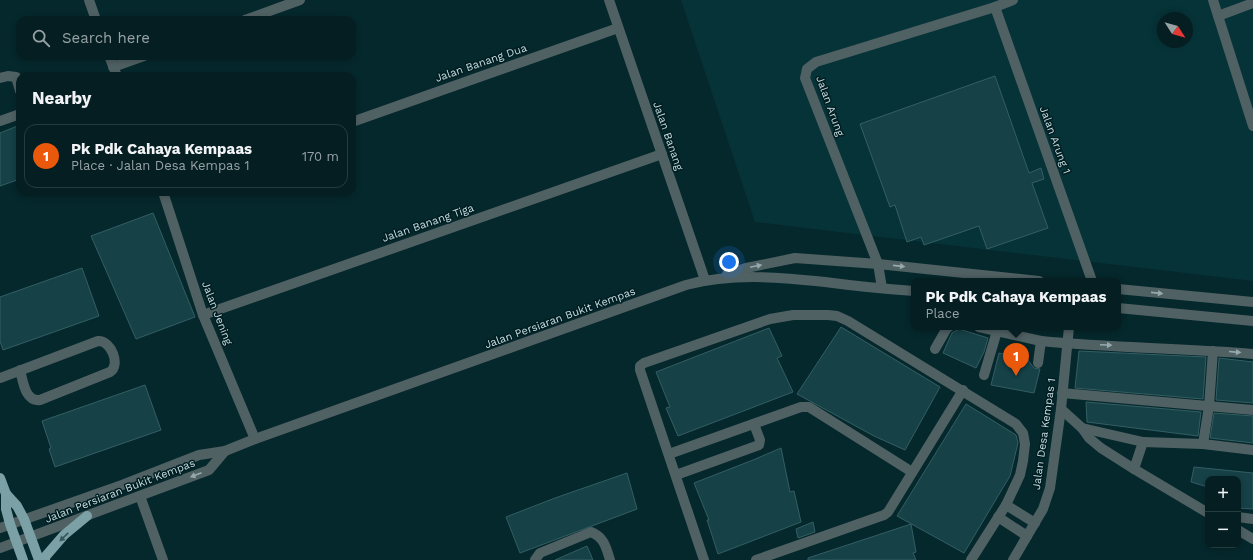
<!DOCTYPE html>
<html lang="en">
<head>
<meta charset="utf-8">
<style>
  body { margin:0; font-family:"Work Sans",sans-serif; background:#0d272a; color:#f1f3f6 }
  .controls { position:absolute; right:12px; bottom:12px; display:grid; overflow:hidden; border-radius:8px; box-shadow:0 2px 6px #0003 }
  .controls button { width:36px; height:36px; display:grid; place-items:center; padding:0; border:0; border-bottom:1px solid #253c3f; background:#041e21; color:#f1f3f6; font:20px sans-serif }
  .compass { position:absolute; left:1157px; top:12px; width:36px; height:36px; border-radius:50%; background:#041e21; box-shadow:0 2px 6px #0003; rotate:126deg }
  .you { position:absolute; left:729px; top:262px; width:14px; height:14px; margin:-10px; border:3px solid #fff; border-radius:50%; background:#1a73e8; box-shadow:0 0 0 6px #1a73e833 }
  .badge { display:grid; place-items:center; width:26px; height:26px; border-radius:50%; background:#ea580c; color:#fff; font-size:13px; font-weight:700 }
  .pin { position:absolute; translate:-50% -33px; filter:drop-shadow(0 1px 2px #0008) }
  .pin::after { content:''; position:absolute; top:21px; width:14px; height:12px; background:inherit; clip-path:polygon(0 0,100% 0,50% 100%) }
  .popup { position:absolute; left:911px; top:278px; width:210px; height:52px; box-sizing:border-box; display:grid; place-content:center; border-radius:8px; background:#041e21; filter:drop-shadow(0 1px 3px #0005); font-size:13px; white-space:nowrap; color:#97a2a5 }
  .popup b { font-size:15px; color:#f1f3f6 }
  .popup::after { content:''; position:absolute; left:50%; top:100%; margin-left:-8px; border:8px solid transparent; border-top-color:#041e21 }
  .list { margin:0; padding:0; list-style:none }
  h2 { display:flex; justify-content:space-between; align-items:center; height:52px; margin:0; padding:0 16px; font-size:17px }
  h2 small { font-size:13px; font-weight:400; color:#97a2a5 }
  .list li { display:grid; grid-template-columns:26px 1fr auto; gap:12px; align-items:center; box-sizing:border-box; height:64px; margin:0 8px 8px; padding:0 8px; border:1px solid #253c3f; border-radius:12px }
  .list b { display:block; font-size:15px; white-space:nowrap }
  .list p { margin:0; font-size:13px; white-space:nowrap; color:#97a2a5 }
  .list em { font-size:13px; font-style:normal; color:#97a2a5 }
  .icon { flex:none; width:22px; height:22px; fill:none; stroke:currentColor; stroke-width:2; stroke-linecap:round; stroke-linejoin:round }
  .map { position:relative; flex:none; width:1253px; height:560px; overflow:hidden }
  .search { position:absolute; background:#041e21; box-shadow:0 2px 6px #0003; left:16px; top:16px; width:340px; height:44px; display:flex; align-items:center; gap:10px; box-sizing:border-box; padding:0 14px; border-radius:12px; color:#97a2a5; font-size:15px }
  .panel { position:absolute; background:#041e21; box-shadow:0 2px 6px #0003; left:16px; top:72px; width:340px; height:124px; border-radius:12px }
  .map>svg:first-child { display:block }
</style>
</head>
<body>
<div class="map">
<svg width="1253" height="560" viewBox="0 0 1253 560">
  <rect width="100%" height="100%" fill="#05282c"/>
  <!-- built -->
  <path fill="#063338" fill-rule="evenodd" d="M 681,0 L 1253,0 L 1253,281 L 755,222 ZM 1163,18 L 1187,18 L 1187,42 L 1163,42 Z"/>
  <!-- building -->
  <g fill="#154147" stroke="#335e64">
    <path d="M 995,76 L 1029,173 L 1041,168 L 1044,179 L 1032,183 L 1048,228 L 987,249 L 979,226 L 924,245 L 921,237 L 907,242 L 895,205 L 890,207 L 860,124 Z"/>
    <path d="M 20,125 L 20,179 L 0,186 L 0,133 Z"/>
    <path d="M 153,213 L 195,317 L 136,339 L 91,236 Z"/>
    <path d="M 82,268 L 99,316 L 3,350 L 0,341 L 0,297 Z"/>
    <path d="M 841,327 L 940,387 L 905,450 L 874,436 L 797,394 Z"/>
    <path d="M 769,328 L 782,356 L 777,358 L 793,392 L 678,436 L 666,408 L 670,407 L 656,372 Z"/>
    <path d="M 959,329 L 988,338 L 984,352 L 976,368 L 943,353 L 952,333 Z"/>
    <path d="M 1079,351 L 1206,357 L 1203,399 L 1075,388 Z"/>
    <path d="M 999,353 L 1028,360 L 1034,368 L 1040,369 L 1034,393 L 991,385 Z"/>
    <path d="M 1219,358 L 1253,362 L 1253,403 L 1216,400 Z"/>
    <path d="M 145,385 L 161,430 L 55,467 L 49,449 L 51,448 L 42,421 Z"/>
    <path d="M 1086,402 L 1201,412 L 1198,436 L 1087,422 Z"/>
    <path d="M 966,404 L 1016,435 L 1018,443 L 1010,476 L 964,553 L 897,516 Z"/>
    <path d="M 1214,413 L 1253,416 L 1253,443 L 1210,438 Z"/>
    <path d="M 781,448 L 790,492 L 794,491 L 801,522 L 718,554 L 707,520 L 709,520 L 694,483 L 753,460 Z"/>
    <path d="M 1194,467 L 1253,473 L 1253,509 L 1238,508 L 1238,479 L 1208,479 L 1208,487 L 1191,482 Z"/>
    <path d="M 627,473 L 637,509 L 520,553 L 506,517 L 555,498 Z"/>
    <path d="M 813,522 L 815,532 L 798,538 L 796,529 Z"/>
    <path d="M 911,524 L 916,552 L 913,553 L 916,560 L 808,560 L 808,558 Z"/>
    <path d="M 587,546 L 593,560 L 555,560 Z"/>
  </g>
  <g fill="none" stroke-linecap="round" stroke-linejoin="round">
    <!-- minor -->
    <g stroke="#506164" stroke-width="10">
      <path d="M 89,0 L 96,20"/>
      <path d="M 609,0 L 705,280"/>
      <path d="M 1213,0 L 1253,126"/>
      <path d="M 995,7 L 1092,281"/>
      <path d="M 1218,16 L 1253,3"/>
      <path d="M 245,20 L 300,0"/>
      <path d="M 109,56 L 117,76"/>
      <path d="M 113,67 L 144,56"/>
      <path d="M 0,78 L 8,76 L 16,77 L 20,91"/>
      <path d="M 0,121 L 20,114"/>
      <path d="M 352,122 L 618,28"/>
      <path d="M 163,192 L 203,315 L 255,439"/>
      <path d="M 727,274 L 746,268 L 795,258 L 878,264 L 1039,281"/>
      <path d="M 882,288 L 878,264 L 805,78 L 807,69 L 816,62 L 995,7 L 1013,0"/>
      <path d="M 1118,289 L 1253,302"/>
      <path d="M 1118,308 L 1253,321"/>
      <path d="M 203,315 L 662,154"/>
      <path d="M 979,327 L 1041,341"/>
      <path d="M 935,349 L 947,328 L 949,327"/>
      <path d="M 1038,363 L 1041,341 C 1111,348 1182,348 1253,354"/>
      <path d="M 984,375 L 997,331"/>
      <path d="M 0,378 L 98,341 C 111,340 121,365 110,372 L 40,400 C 25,402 23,381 20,370"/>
      <path d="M 1062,393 L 1253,410"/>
      <path d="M 1061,409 L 1082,428 L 1089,438 L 1101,448 L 1134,469 L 1208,513"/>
      <path d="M 1082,428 L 1143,442 L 1203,444 L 1253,450"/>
      <path d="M 1203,444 L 1209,406 L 1213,351"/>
      <path d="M 669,454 L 801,407 L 809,407 L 912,472"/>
      <path d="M 1134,469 L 1143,442"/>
      <path d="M 676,475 L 759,445 L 760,440 L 754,424"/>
      <path d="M 140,496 L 163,560"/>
      <path d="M 1006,505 L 1035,523"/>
      <path d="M 998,517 L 1027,536"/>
      <path d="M 1238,517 L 1253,519"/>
      <path d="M 0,528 L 122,485 L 199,455 L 225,451 L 255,439 L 686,285 C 732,273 778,277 825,282 C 855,286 884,289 914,291"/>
      <path d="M 1238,530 L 1253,539"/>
      <path d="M 0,548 L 209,470 L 225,451"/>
      <path d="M 535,560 L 540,553 L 591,532 C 604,537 606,547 610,560"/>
      <path d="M 704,560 L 640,370 L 640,366 L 644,363 L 770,319 L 793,315 L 828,315 L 837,316 L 848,321 L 1016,424 L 1023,433 L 1025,444 L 1023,461 L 1020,475 L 1006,505 L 971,560"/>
      <path d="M 756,560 L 884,515 L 888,512 L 963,390"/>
      <path d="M 1013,560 L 1043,509 L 1050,488 L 1061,409 L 1069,327"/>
    </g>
    <!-- major -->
    <g stroke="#7ba0a5" stroke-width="10">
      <path d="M 0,478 L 6,494 L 6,509 L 10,524 L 23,560"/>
      <path d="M 6,494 L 17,506 L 24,519 L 39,560"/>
      <path d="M 45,560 L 45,557 L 64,535 L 87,516"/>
    </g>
  </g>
  <!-- one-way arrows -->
  <defs><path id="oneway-solid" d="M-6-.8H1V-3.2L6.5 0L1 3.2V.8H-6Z"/></defs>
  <g fill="#96aaae">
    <use href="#oneway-solid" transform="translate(756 266) rotate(-12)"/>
    <use href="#oneway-solid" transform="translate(899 266) rotate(6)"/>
    <use href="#oneway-solid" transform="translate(1157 293) rotate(6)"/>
    <use href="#oneway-solid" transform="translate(1106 345) rotate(3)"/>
    <use href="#oneway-solid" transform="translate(1235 352) rotate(5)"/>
    <use href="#oneway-solid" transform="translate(196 475) rotate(159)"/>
  </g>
  <use fill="#37585d" href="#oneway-solid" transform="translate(64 537) rotate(136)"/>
  <g text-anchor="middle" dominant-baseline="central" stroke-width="3" stroke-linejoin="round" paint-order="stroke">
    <!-- street labels -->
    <g font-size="11" fill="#c5dbdf" stroke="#001e22">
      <text transform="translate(481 63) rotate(-19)">Jalan Banang Dua</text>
      <text transform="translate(830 106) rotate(70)">Jalan Arung</text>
      <text transform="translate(668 136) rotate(71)">Jalan Banang</text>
      <text transform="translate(1055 140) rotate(70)">Jalan Arung 1</text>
      <text transform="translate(428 223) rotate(-19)">Jalan Banang Tiga</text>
      <text transform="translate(217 313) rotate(69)">Jalan Jening</text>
      <text transform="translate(560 318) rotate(-20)">Jalan Persiaran Bukit Kempas</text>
      <text transform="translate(1044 434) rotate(-82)">Jalan Desa Kempas 1</text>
      <text transform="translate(120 491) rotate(-21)">Jalan Persiaran Bukit Kempas</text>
    </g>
  </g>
</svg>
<div class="controls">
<button>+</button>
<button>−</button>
</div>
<svg class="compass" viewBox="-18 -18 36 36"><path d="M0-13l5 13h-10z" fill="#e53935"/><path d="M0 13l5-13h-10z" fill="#97a2a5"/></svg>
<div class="you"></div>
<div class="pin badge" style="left:1016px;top:376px">1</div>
<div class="popup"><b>Pk Pdk Cahaya Kempaas</b>Place</div>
<div class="search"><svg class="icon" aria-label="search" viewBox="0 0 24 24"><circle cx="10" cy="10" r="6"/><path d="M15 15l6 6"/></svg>Search here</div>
<section class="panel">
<h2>Nearby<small></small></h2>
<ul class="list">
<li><span class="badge">1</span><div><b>Pk Pdk Cahaya Kempaas</b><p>Place · Jalan Desa Kempas 1</p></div><em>170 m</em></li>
</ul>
</section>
</div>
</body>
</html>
